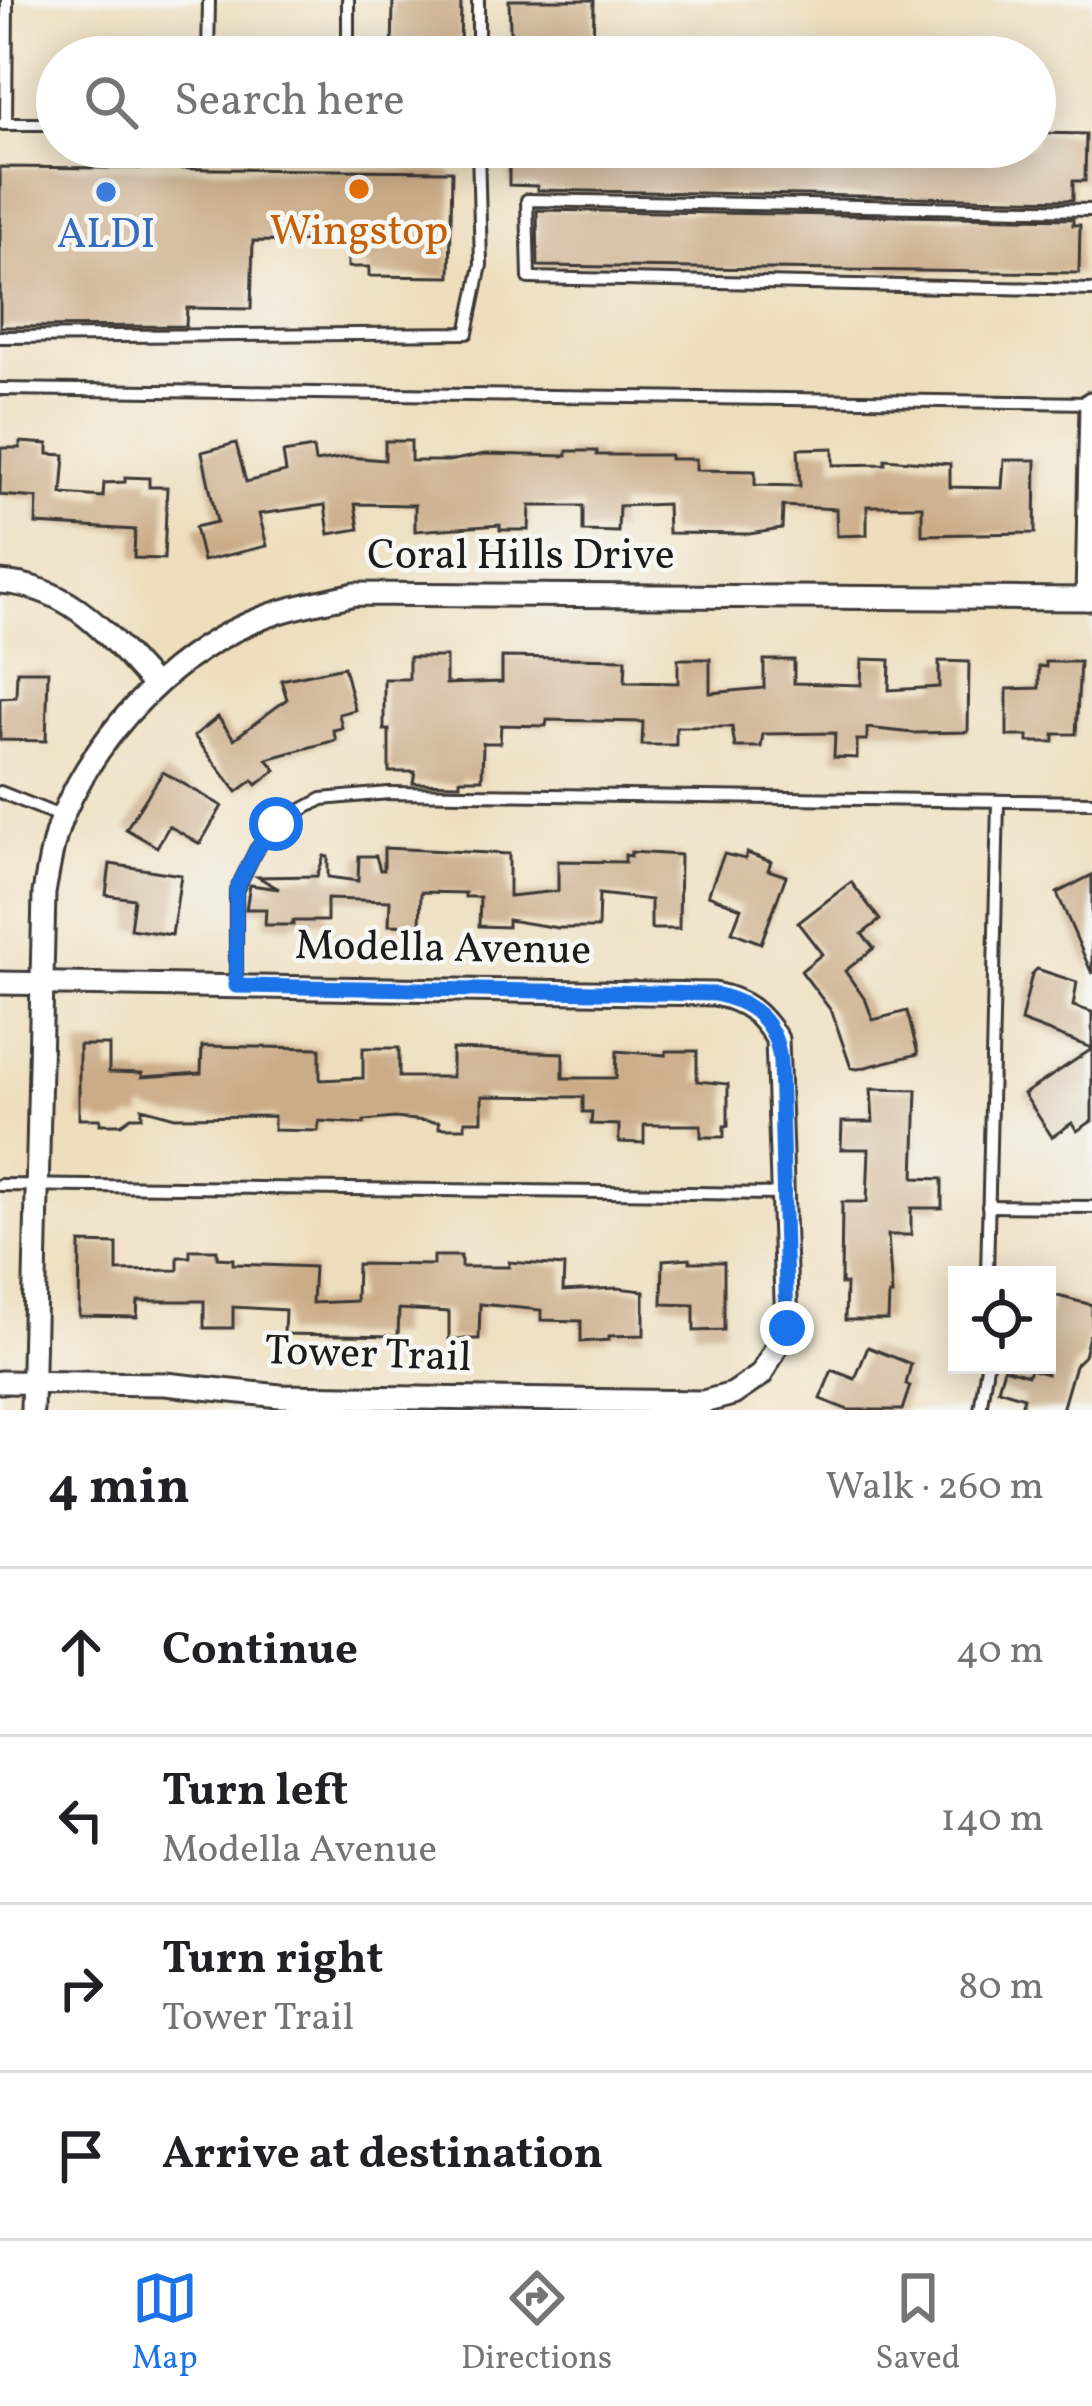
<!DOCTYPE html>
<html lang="en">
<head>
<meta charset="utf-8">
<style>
  body { margin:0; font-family:Vollkorn,serif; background:#f2f2f2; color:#202124 }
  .controls { position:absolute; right:36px; bottom:36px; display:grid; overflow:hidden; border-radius:0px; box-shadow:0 6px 30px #0003 }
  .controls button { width:108px; height:108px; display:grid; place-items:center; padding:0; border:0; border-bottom:3px solid #e0e0e0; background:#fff; color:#202124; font:60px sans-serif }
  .stop { position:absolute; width:36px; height:36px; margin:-27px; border:9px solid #1a73e8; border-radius:50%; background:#fff }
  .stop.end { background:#1a73e8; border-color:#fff; box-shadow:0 3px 12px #0008 }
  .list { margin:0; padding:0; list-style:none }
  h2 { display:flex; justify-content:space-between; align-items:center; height:156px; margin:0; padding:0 48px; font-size:51px }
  h2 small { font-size:39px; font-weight:400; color:#757577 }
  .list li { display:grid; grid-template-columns:78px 1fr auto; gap:36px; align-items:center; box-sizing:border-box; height:168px; padding:0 48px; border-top:3px solid #e0e0e0 }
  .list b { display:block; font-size:45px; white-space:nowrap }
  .list p { margin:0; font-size:39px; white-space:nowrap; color:#757577 }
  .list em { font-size:39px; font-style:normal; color:#757577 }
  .icon { flex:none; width:66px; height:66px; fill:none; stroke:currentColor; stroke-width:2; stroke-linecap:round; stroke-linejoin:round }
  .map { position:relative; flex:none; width:1092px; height:1410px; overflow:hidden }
  .search { position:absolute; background:#fff; box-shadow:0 6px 30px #0003; left:36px; right:36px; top:36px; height:132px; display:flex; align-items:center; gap:30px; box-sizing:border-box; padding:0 42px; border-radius:66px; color:#757577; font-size:45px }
  .sheet { height:828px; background:#fff }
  nav { display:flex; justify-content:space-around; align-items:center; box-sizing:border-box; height:168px; border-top:3px solid #e0e0e0; background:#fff; font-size:33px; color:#757577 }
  nav a { display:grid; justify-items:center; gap:6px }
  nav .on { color:#1a73e8 }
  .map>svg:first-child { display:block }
</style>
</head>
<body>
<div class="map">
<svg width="1092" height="1410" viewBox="0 0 1092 1410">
  <rect width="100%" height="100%" fill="#f6f6f2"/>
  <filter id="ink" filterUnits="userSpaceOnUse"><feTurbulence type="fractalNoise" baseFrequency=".00833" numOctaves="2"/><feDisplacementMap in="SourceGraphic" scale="24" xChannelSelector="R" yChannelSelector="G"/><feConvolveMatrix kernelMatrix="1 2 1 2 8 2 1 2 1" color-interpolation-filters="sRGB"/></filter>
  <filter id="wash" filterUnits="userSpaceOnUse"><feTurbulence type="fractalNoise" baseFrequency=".004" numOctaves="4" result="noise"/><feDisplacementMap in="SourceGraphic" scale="48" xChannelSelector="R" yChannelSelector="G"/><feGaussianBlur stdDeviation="2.7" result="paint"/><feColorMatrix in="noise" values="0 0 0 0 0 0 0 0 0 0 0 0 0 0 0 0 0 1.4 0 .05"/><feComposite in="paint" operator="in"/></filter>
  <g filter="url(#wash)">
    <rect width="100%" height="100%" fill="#eedebe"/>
    <g id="blocks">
      <!-- building -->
      <g fill="#cbac88">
        <path d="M 393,0 L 461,0 L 460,57 L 392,57 Z"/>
        <path d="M 509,0 L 594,0 L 593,56 L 511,55 Z"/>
        <path d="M 1035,133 L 1086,134 L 1085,181 L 1073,181 L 1073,200 L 537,190 L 537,186 L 509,185 L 509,147 L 1035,147 Z"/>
        <path d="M 0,167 L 452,171 L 450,277 L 369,276 L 369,267 L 348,267 L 348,242 L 253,241 L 251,309 L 187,308 L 186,326 L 0,327 Z"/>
        <path d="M 537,210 L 1073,219 L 1073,225 L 1080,225 L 1079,273 L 538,266 Z"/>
        <path d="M 385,441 L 411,441 L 411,461 L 449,461 L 485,454 L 567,456 L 567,451 L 597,451 L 597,455 L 670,455 L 670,459 L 696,459 L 696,470 L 755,471 L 755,485 L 800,486 L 798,449 L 833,448 L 833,465 L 885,464 L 885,459 L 950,464 L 950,487 L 1002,488 L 1004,460 L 1036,460 L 1035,533 L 922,535 L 922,506 L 867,506 L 867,535 L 837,536 L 836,509 L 783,506 L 782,529 L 749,534 L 668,533 L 667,504 L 619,506 L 618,532 L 583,531 L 583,506 L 530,506 L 529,530 L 500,530 L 500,525 L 415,531 L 415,505 L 355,504 L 359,529 L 329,534 L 325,505 L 259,514 L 267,546 L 203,561 L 195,527 L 217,522 L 202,452 L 236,443 L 246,482 L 286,472 L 283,453 L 313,448 L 315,462 L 348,457 L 385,460 Z"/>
        <path d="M 20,442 L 48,444 L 48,454 L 65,455 L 62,494 L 103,497 L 104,483 L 125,482 L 125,477 L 149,478 L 149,487 L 167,487 L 164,559 L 134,558 L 135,530 L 36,524 L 37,498 L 0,495 L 1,448 L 20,448 Z"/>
        <path d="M 409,657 L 446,657 L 446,684 L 502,682 L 502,657 L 626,659 L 625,682 L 678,683 L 678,659 L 710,659 L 710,693 L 764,688 L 764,660 L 794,660 L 794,683 L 861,685 L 862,659 L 890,660 L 889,690 L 939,687 L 939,661 L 969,662 L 968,732 L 913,733 L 867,728 L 867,740 L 857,740 L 857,758 L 834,757 L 835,733 L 763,734 L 761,747 L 735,747 L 732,727 L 676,727 L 676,745 L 642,745 L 643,722 L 547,720 L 546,726 L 501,725 L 500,743 L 483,743 L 482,779 L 460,779 L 460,784 L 413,783 L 415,772 L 389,772 L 389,730 L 384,730 L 384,679 L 409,679 Z"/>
        <path d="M 1046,662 L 1080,662 L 1076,734 L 1054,734 L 1054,742 L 1028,742 L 1028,736 L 1007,736 L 1007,689 L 1039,688 L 1039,666 L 1046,667 Z"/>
        <path d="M 344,667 L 355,710 L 339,714 L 342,728 L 333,730 L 336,740 L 267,759 L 276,770 L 257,785 L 253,780 L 237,792 L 194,736 L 218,717 L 234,739 L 287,699 L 281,680 Z"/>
        <path d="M 17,671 L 48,671 L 46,741 L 0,740 L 0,698 L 16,697 Z"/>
        <path d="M 163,772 L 222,806 L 200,844 L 169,826 L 157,847 L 126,829 Z"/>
        <path d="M 384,848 L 509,854 L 509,896 L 558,891 L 558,861 L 625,862 L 625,855 L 631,856 L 631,852 L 680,855 L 679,929 L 651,929 L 651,900 L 599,894 L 598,928 L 558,928 L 508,920 L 508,927 L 479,926 L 480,897 L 465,897 L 465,893 L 421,892 L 420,926 L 389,925 L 390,901 L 327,899 L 327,921 L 293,921 L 293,925 L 265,925 L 266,909 L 246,909 L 250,885 L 279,889 L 258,877 L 317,876 L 324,856 L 328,857 L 328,877 L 358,881 L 359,856 L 376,856 L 380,870 L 384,870 Z"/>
        <path d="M 747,853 L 771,862 L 768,870 L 786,876 L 761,943 L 732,932 L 741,908 L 708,895 L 724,854 L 745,859 Z"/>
        <path d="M 110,864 L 181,875 L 172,935 L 130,929 L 134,899 L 106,895 Z"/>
        <path d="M 1092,875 L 1092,974 L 1057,893 Z"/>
        <path d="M 851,882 L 880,920 L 862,934 L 874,948 L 845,971 L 866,1001 L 873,1020 L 907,1011 L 918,1054 L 858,1069 L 851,1068 L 832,1012 L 801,971 L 822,954 L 798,923 Z"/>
        <path d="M 1037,969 L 1077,982 L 1073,1006 L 1092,1012 L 1092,1048 L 1021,1021 L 1032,974 Z"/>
        <path d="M 79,1045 L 109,1045 L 109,1072 L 142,1073 L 142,1077 L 201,1073 L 202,1046 L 320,1048 L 320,1080 L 363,1078 L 363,1048 L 399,1048 L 399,1077 L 452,1077 L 452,1049 L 563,1053 L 563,1078 L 616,1078 L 617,1051 L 666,1055 L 666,1051 L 697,1051 L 697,1081 L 728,1084 L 728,1126 L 724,1126 L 724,1137 L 701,1137 L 701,1125 L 644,1125 L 644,1143 L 619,1142 L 619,1125 L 591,1124 L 592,1112 L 583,1112 L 583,1097 L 482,1096 L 482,1121 L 465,1121 L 465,1128 L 439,1128 L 439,1122 L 394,1118 L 364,1121 L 364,1124 L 319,1121 L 318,1131 L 274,1130 L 274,1116 L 175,1117 L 142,1108 L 142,1117 L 131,1117 L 121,1124 L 100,1124 L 100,1119 L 79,1119 Z"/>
        <path d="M 1092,1049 L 1092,1121 L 1077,1131 L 1072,1123 L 1052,1137 L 1024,1094 Z"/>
        <path d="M 871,1089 L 917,1090 L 914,1178 L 942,1179 L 942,1208 L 911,1208 L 911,1235 L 888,1235 L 892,1295 L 889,1295 L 888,1320 L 845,1320 L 846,1284 L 841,1284 L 842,1202 L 867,1202 L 869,1149 L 841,1149 L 842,1122 L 873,1122 Z"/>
        <path d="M 80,1243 L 117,1244 L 117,1271 L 178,1270 L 178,1257 L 190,1257 L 190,1250 L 217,1250 L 217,1258 L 233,1259 L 233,1264 L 314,1267 L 312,1303 L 356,1301 L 357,1264 L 433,1265 L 433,1256 L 461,1256 L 461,1267 L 509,1267 L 509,1262 L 564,1266 L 563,1291 L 617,1288 L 644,1291 L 644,1335 L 609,1336 L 609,1340 L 581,1342 L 581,1321 L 541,1320 L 541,1310 L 480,1304 L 479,1339 L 449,1339 L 449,1312 L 399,1309 L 398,1336 L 284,1334 L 285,1310 L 233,1307 L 233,1328 L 204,1328 L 204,1301 L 138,1301 L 137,1317 L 79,1316 Z"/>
        <path d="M 690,1258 L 690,1262 L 724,1262 L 724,1330 L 694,1331 L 694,1305 L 662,1304 L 663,1260 Z"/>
        <path d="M 1054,1295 L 1092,1305 L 1092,1337 L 1089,1336 L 1084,1356 L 1075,1365 L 1062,1410 L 1020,1410 L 1024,1397 L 998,1389 L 1004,1368 L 1028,1375 L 1030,1369 L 1047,1374 L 1047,1323 Z"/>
        <path d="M 868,1347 L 911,1364 L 906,1384 L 910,1386 L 902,1410 L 848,1410 L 820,1399 L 832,1370 L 855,1379 Z"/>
      </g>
    </g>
  </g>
  <g filter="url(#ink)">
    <use href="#blocks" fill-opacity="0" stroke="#3c3934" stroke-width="3"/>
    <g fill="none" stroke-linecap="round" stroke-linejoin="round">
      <!-- service casing -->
      <g stroke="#3c3934" stroke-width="16">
        <g id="service">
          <path d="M 478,0 L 478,57"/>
          <path d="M 208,57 L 209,0"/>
          <path d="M 348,57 L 348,0"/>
          <path d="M 3,124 L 57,124"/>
          <path d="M 6,124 L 7,0"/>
          <path d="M 1092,210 L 527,200 L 529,278 L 1092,290"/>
          <path d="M 0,337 L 467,333 L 481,265 L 478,147"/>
          <path d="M 0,389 L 1092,403"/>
          <path d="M 0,792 L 62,817"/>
          <path d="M 236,986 L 236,891 L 256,850 L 276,824 L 322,799 L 389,793 L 1092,802"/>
          <path d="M 0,1185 L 783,1194"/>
          <path d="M 988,1206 L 1092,1207"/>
          <path d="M 987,1275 L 998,801"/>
          <path d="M 980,1410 L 987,1365"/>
        </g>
      </g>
      <!-- minor casing -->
      <g stroke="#3c3934" stroke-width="27">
        <g id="minor">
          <path d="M 0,582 C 74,587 108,636 155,686"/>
          <path d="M 1087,599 L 1091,403"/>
          <path d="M 0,983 L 714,994 C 745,1000 760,1012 777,1039 L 787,1328 L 761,1375 L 733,1394 L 703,1402 L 280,1396 L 165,1384 L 0,1382"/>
          <path d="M 32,1410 L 44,893 C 49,866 53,837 64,812 C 102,728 176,650 265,617 C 293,606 325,601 355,594 L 1092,599"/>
        </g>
      </g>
      <!-- service -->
      <use href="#service" stroke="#fff" stroke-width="10"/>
      <!-- minor -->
      <use href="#minor" stroke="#fff" stroke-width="21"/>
    </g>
  </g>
  <g fill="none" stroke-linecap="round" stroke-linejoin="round" filter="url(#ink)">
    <!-- route -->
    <path stroke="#1a73e8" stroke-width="15" d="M 276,824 L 256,850 L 236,890 L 236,986 L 714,994 C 752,1002 776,1021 780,1061 L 787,1328"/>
  </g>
  <!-- markers -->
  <circle fill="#e8710a" stroke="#f6f6f2" stroke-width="4.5" cx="359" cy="189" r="12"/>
  <circle fill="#3f7fe0" stroke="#f6f6f2" stroke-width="4.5" cx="106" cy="192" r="12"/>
  <g text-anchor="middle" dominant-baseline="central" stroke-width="9" stroke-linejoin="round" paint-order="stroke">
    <!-- food labels -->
    <g font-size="42" fill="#c56008" stroke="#f6f6f2">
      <text x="359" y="233">Wingstop</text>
    </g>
    <!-- shop labels -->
    <g font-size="42" fill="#366cbe" stroke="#f6f6f2">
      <text x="106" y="236">ALDI</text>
    </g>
    <!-- street labels -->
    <g font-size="42" fill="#1c1c1c" stroke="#f6f6f2">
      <text x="521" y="557">Coral Hills Drive</text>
      <text transform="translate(443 950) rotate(1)">Modella Avenue</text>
      <text transform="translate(368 1356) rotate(2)">Tower Trail</text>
    </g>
  </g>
</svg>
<div class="controls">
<button><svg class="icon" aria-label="locate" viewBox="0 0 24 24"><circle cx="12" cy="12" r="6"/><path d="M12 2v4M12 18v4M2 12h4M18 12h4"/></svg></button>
</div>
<div class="stop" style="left:276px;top:824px"></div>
<div class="stop end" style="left:787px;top:1328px"></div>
<div class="search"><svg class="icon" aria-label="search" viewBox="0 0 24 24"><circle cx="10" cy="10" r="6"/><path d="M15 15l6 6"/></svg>Search here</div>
</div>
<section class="sheet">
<h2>4 min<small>Walk · 260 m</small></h2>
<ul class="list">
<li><svg class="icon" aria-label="ahead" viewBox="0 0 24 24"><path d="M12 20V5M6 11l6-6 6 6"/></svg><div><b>Continue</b></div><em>40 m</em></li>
<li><svg class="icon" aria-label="left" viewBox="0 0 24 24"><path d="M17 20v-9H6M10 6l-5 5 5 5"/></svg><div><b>Turn left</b><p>Modella Avenue</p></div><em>140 m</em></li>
<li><svg class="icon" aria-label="right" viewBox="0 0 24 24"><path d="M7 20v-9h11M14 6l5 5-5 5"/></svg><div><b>Turn right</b><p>Tower Trail</p></div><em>80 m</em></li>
<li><svg class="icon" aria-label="arrive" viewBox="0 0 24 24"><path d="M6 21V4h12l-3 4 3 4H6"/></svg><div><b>Arrive at destination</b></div></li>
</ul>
</section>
<nav>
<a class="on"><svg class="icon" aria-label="map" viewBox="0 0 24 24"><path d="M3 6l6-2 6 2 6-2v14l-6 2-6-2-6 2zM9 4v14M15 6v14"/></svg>Map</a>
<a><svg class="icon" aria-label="directions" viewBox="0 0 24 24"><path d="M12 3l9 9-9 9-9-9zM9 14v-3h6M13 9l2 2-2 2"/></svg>Directions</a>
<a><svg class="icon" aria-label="saved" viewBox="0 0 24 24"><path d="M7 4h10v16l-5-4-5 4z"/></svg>Saved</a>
</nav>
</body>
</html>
